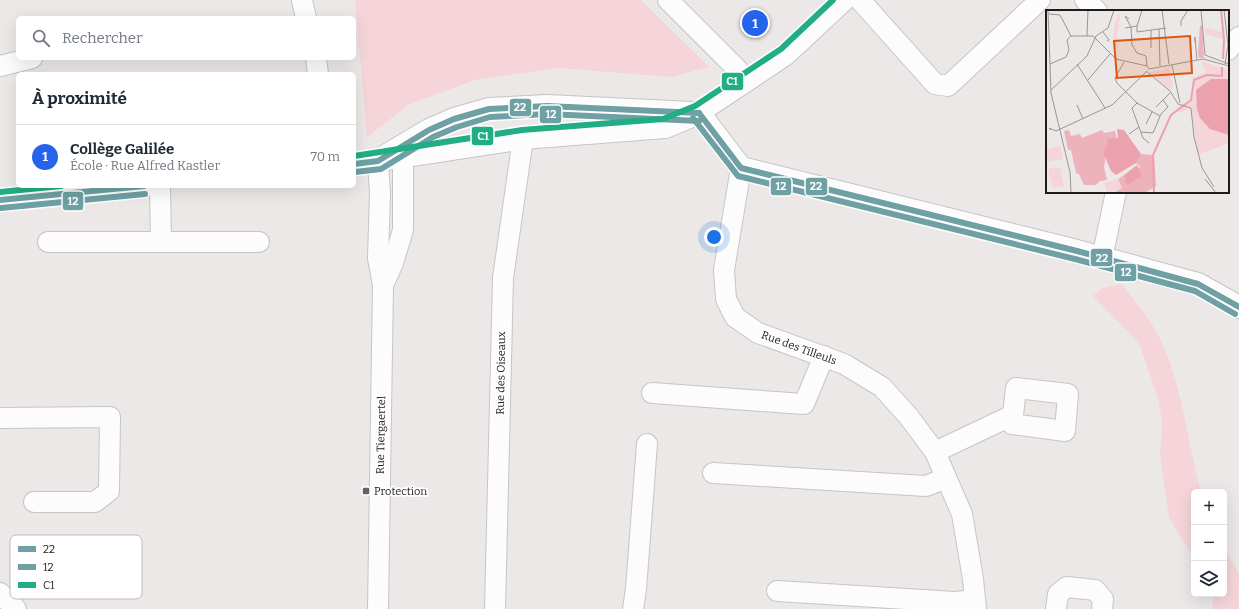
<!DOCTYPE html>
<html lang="fr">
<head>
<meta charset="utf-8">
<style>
  body { margin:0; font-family:Bitter,serif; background:#f2f2f3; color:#1f2937 }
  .controls { position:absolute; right:12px; bottom:12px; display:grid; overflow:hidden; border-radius:6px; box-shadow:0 4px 16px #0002 }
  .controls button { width:36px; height:36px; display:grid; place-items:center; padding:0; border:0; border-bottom:1px solid #e0e1e3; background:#fff; color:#1f2937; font:20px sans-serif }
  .you { position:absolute; left:714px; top:237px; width:14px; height:14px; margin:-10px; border:3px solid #fff; border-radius:50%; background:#1a73e8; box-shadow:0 0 0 6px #1a73e833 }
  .badge { display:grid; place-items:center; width:26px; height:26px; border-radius:50%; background:#2563eb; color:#fff; font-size:13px; font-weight:700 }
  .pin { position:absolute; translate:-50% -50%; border:2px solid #fff; box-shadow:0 1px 4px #0006 }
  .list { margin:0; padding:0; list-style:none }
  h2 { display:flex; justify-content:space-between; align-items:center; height:52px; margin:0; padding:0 16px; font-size:17px }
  h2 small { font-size:13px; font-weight:400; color:#747a83 }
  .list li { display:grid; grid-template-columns:26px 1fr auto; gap:12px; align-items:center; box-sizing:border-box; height:64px; padding:0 16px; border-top:1px solid #e0e1e3 }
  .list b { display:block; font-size:15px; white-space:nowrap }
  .list p { margin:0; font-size:13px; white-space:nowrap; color:#747a83 }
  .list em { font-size:13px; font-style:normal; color:#747a83 }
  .icon { flex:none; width:22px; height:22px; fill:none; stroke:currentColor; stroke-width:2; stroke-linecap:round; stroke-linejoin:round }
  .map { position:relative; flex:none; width:1239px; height:609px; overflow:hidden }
  .search { position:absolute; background:#fff; box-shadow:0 4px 16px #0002; left:16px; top:16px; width:340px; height:44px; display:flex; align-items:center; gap:10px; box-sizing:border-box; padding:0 14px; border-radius:6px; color:#747a83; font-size:15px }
  .panel { position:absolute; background:#fff; box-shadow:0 4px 16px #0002; left:16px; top:72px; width:340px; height:116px; border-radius:6px }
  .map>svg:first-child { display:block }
</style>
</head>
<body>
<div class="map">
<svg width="1239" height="609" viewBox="0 0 1239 609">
  <rect width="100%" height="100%" fill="#ede8e8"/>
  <!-- green -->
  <g fill="#f5d5d9">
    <path d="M 355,0 L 641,0 L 709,67 L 671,77 L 558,68 L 475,80 L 410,104 L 367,137 Z"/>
    <path d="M 1122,284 C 1134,301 1150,318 1159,337 C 1183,385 1187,441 1201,492 L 1194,492 L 1194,558 L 1169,518 L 1160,454 L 1162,422 L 1158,398 L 1139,343 L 1093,296 L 1103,288 Z"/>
    <path d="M 1224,546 L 1239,574 L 1239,609 L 1212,609 L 1214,594 L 1224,594 Z"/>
  </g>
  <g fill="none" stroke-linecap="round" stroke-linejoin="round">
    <!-- minor casing -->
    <g stroke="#c7c4c4" stroke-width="22">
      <g id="minor">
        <path d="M 302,0 L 306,18"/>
        <path d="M 668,0 L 748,80"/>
        <path d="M 860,0 L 935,84 L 948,86 L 1040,0"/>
        <path d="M 1085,0 L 1097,11"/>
        <path d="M 1228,50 L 1239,37"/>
        <path d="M 316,58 L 318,74"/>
        <path d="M 0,66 L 32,58"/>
        <path d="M 699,113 L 786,55 L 845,0"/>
        <path d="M 378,161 L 380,193 L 378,258 L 383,285 L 378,609"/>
        <path d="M 741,168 L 724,270 L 726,299 L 735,317 L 758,333 L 844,364 L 882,387 L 909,417 L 935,452 L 962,514 L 973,579 L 976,609"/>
        <path d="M 48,242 L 161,242 L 160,186"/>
        <path d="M 161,242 L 259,242"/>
        <path d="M 1102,258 L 1116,192"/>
        <path d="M 383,285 L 393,263 L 403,230 L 403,157"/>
        <path d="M 1016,388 L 1068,394 L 1065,431 L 1012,424 Z"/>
        <path d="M 652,393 L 804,404 L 824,356"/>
        <path d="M 0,418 L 110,417 L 109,491 L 95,502 L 34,502"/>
        <path d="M 935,452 L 1013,415"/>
        <path d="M 713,473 L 926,486 L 946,478"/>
        <path d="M 777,591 L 955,602 L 975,600"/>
        <path d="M 0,593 L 16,609"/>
        <path d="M 495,609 L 503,278 L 523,138"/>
        <path d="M 633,609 L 636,589 L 647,444"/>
        <path d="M 1056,609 L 1058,594 L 1067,587 L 1095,590 L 1103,599 L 1102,609"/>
      </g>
    </g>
    <!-- major casing -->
    <g stroke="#c7c4c4" stroke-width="24">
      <g id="major">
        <path d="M 699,113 L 741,168 L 1077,251 L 1198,284 L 1239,307"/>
        <path d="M 387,155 L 429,130 L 454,119 L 489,109 L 547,106 L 692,113"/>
        <path d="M 354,164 L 523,138 L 665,127 L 699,113"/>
        <path d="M 0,200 L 144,186"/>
      </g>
    </g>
    <!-- minor -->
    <use href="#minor" stroke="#fcfcfc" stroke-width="20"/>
    <!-- major -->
    <use href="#major" stroke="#fcfcfc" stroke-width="22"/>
    <!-- bus-1 casing -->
    <g stroke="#fff" stroke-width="9">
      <g id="bus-1">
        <path d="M 699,113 L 741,168 L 1077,251 L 1198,284 L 1239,307"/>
        <path d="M 354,164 L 378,161 L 429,130 L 454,119 L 489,109 L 547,106 L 699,113"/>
        <path d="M 0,200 L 144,186"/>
      </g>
    </g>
    <!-- bus-2 casing -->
    <g stroke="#fff" stroke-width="9">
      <g id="bus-2">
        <path d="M 693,118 L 738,176 L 1075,259 L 1195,291 L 1235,314"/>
        <path d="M 355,172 L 381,169 L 433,137 L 457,127 L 490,117 L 547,114 L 699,121"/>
        <path d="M 1,208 L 145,194"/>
      </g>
    </g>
    <!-- bus-3 casing -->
    <g stroke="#fff" stroke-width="9">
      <g id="bus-3">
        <path d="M 354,156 L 522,130 L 663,119 L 695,106 L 781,49 L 833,0"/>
        <path d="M 0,192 L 61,186"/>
      </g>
    </g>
    <!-- bus-1 -->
    <use href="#bus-1" stroke="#6ea0a4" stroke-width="6"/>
    <!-- bus-2 -->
    <use href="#bus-2" stroke="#6ea0a4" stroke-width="6"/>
    <!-- bus-3 -->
    <use href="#bus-3" stroke="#22ae84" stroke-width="6"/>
  </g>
  <!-- markers -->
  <rect fill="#666363" stroke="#fff" stroke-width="1.5" x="362" y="487" width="8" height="8" rx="2"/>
  <g text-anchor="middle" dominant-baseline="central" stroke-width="3.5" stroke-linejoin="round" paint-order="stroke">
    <!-- street labels -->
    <g font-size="11" fill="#1e1b1b" stroke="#fff">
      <text transform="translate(799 348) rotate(20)">Rue des Tilleuls</text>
      <text transform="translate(501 373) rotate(-89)">Rue des Oiseaux</text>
      <text transform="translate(381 435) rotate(-89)">Rue Tiergaertel</text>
    </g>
    <!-- poi labels -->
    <g font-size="11" fill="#1e1b1b" stroke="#fff" text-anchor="start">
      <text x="374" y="491">Protection</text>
    </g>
  </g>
  <!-- overview -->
  <g transform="translate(1046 10)">
    <rect width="183" height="183" fill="#ede8e8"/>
    <path d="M 75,0 L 70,32 L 77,50 L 67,30 L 69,13 ZM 159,18 L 176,22 L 176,29 L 160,24 ZM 155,51 L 183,60 L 183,133 L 152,145 L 145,98 L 134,103 L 131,98 L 146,89 L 149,80 L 146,68 L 160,62 ZM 123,56 L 127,77 L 124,80 L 103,62 L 117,60 ZM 14,136 L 17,149 L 0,152 L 0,139 ZM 14,157 L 18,176 L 7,178 L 2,159 ZM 72,169 L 76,178 L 61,183 L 58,173 Z" fill="#f5d5d9"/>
    <path d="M 154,15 L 156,16 L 158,48 L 153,48 L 152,43 ZM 23,120 L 25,126 L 34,124 L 36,128 L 56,120 L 58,123 L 69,121 L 71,129 L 60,129 L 62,134 L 58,157 L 61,170 L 54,171 L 50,175 L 38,175 L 33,164 L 30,163 L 25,140 L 22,140 L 18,121 ZM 95,144 L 108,145 L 110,176 L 99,183 L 67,183 L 76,178 L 72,169 L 77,166 L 78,170 L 94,157 L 90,153 Z" fill="#eeb2bc"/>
    <path d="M 165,69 L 183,69 L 183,125 L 164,119 L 154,108 L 151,99 L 150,80 ZM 71,119 L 78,120 L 95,144 L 90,153 L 70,165 L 65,161 L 57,142 L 62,134 L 60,129 L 72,128 ZM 91,155 L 96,166 L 81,175 L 77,166 Z" fill="#eca1ae"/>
    <path fill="none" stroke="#eca1ae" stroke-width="2" d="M 175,0 L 178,30 L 177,49M 108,183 L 107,145 L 125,105 L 145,90 L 148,70 L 161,65 L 176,66 L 176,57"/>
    <path fill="none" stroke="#9a9696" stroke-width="1" d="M 2,0 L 5,83 L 24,162 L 25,183M 116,0 L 123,54M 155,0 L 159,45 L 183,54M 178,0 L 182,35 L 179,54M 3,4 L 14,5 L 25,26 L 47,26 L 70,49 L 101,56 L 103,59M 83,9 L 79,6 L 85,17 L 86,35 L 91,43 L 100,46 L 101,56M 91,16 L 91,22 L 120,18M 135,16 L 135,11 L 142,0M 79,18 L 91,16 L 96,0M 113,19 L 114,56M 57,22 L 63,30 L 61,31M 41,26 L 42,0M 149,32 L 149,27 L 151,50M 105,38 L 105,20M 78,52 L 69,68 L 71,73 L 91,93 L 114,106M 4,54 L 20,47 L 23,40 L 21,30 L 25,26M 31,54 L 59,98M 126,55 L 134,93M 103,59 L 157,49 L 183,56M 100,61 L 124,81 L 132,94 L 145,98 L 148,127 L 156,158 L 168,177M 42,70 L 64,44M 5,80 L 41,46 L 50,26 L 62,18 L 68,0M 91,93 L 86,98 L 97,128 L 103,133M 31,95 L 37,109M 110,97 L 124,83M 100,114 L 106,102M 5,120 L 3,118 L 10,121 L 66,95 L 101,61M 95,122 L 107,123 L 115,104 L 122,97 L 117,90M 83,124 L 93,117M 159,169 L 170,183"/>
    <path fill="#de560d" fill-opacity="0.15" stroke="#de560d" stroke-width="2" d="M 144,26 L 146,63 L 71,68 L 68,31 Z"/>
    <rect width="183" height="183" fill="none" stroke="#1e1b1b" stroke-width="2"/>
  </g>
  <!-- legend -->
  <rect x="10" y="535" width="132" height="64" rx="6" fill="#fff" stroke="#bcbbbb" stroke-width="1"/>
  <rect x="18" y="546" width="18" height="6" fill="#6ea0a4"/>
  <rect x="18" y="564" width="18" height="6" fill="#6ea0a4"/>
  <rect x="18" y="582" width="18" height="6" fill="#22ae84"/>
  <g font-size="11" fill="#1e1b1b">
    <text x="43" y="553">22</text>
    <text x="43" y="571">12</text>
    <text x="43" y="589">C1</text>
  </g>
  <g stroke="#fff" stroke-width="1.5">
    <rect x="721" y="72" width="23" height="19" rx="4" fill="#22ae84"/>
    <rect x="509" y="98" width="23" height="19" rx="4" fill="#6ea0a4"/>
    <rect x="539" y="105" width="23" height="19" rx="4" fill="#6ea0a4"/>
    <rect x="471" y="126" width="23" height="20" rx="4" fill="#22ae84"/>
    <rect x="770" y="177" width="22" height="19" rx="4" fill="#6ea0a4"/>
    <rect x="805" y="177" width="23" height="19" rx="4" fill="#6ea0a4"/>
    <rect x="62" y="191" width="22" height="20" rx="4" fill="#6ea0a4"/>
    <rect x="1090" y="248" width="23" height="19" rx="4" fill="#6ea0a4"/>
    <rect x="1114" y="263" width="23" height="19" rx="4" fill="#6ea0a4"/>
  </g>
  <g font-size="11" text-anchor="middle" font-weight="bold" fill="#fff">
    <text x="732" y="85">C1</text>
    <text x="520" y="111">22</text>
    <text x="551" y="118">12</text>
    <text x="483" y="140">C1</text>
    <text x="781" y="190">12</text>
    <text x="816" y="190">22</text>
    <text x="73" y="205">12</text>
    <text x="1102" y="262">22</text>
    <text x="1126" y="276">12</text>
  </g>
</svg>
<div class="controls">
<button>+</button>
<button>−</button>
<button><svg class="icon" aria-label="layers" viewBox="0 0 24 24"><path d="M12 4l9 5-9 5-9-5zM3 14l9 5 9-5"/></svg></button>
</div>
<div class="you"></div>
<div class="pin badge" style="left:755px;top:23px">1</div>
<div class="search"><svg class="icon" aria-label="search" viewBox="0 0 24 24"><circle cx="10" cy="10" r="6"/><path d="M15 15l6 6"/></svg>Rechercher</div>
<section class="panel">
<h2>À proximité<small></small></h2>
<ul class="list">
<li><span class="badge">1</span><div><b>Collège Galilée</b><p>École · Rue Alfred Kastler</p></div><em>70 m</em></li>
</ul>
</section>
</div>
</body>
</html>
